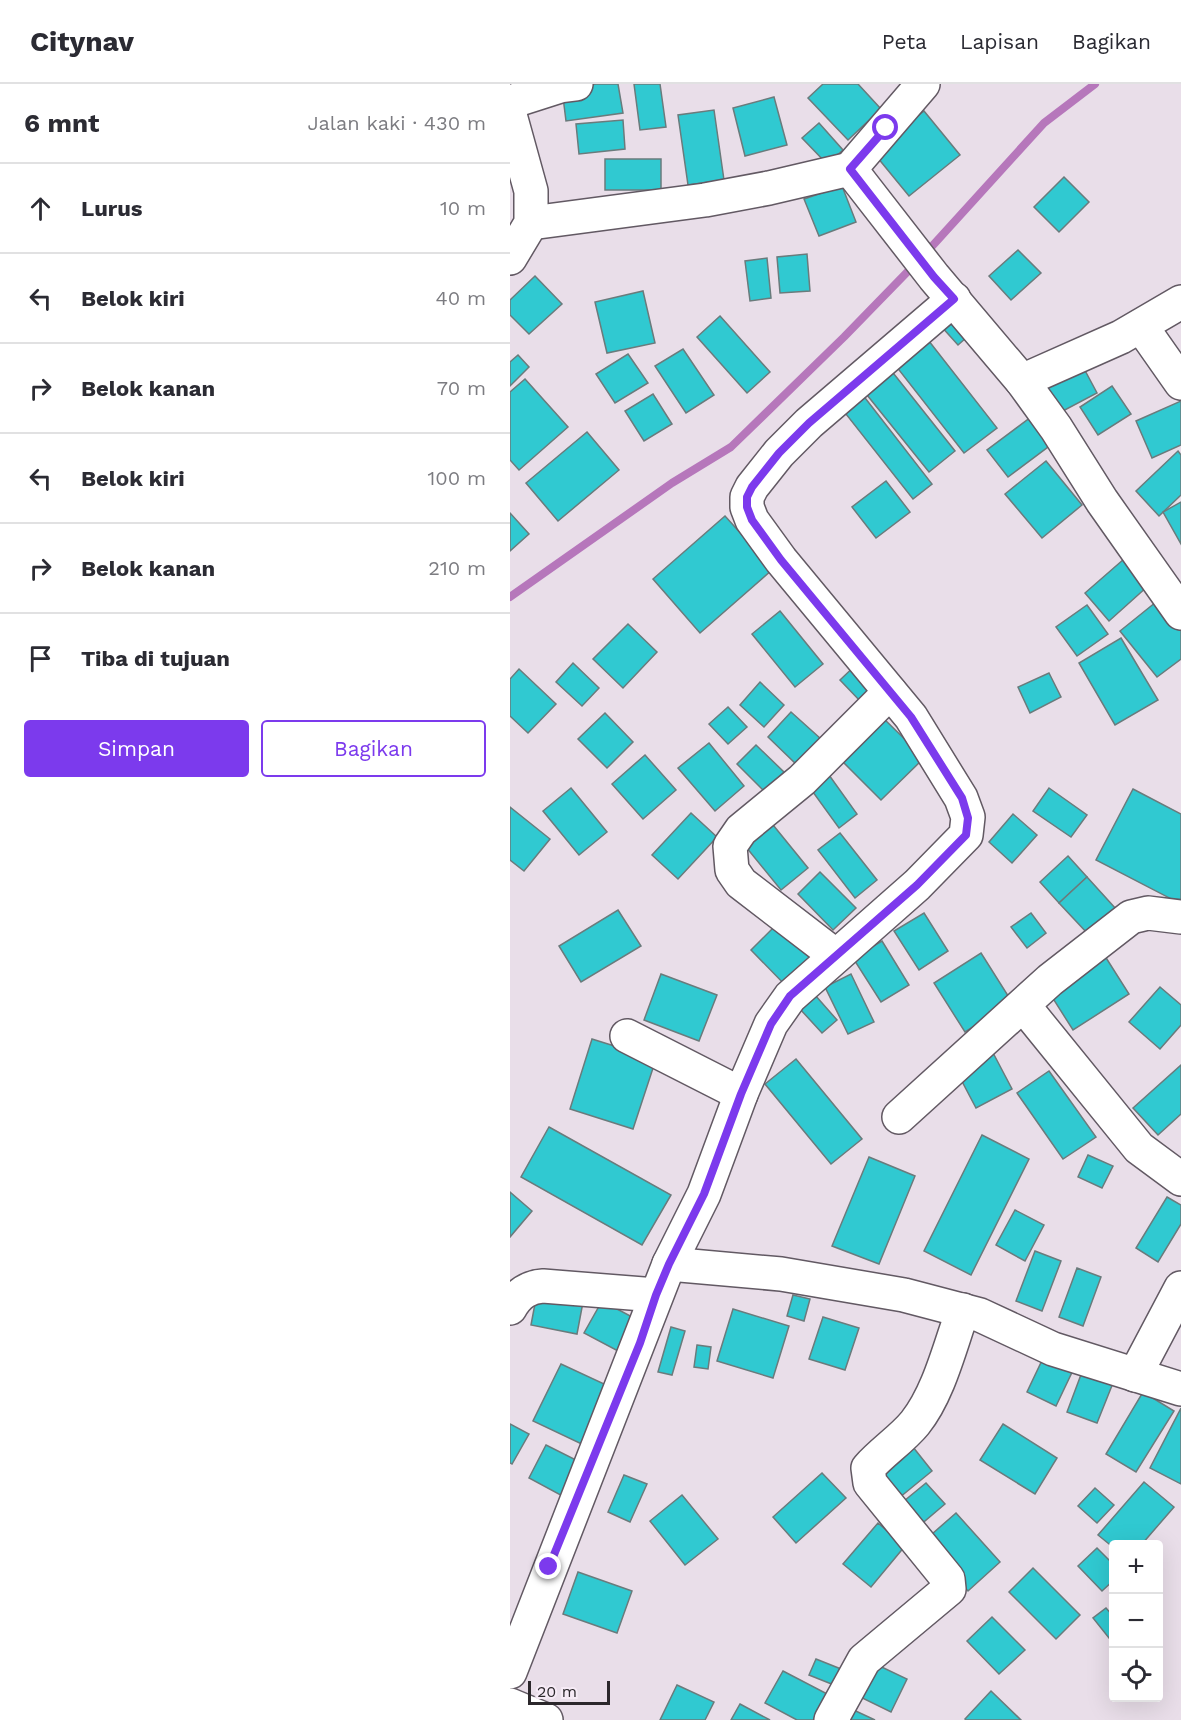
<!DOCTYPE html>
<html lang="id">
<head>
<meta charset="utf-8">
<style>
  body { margin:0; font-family:"Work Sans",sans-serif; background:#f2f2f3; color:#2b2b33 }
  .controls { position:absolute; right:18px; bottom:18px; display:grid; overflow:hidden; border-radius:6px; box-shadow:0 6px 24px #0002 }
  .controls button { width:54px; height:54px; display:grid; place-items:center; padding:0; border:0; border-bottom:2px solid #e1e1e2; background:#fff; color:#2b2b33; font:30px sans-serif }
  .scale { position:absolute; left:18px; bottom:15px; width:82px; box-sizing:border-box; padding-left:6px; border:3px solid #2b272b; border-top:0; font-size:16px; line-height:21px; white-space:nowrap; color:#2b272b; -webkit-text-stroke:4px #f6ebf6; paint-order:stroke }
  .stop { position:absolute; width:18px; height:18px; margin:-14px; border:4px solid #7c3aed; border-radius:50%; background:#fff }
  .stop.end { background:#7c3aed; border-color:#fff; box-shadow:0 2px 6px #0008 }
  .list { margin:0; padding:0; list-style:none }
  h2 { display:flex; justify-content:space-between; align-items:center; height:78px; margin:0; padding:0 24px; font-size:26px }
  h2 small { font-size:20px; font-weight:400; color:#7c7c81 }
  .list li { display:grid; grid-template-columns:39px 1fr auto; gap:18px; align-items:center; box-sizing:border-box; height:90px; padding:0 24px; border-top:2px solid #e1e1e2 }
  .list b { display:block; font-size:22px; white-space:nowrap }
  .list em { font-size:20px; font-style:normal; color:#7c7c81 }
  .actions { display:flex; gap:12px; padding:18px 24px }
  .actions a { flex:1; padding:14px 0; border:2px solid #7c3aed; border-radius:6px; text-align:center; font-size:21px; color:#7c3aed }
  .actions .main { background:#7c3aed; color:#fff }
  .icon { flex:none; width:33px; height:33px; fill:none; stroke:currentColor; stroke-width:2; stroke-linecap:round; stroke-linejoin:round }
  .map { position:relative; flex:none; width:671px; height:1636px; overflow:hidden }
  header { display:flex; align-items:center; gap:36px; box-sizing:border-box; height:84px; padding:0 30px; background:#fff; border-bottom:2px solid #e1e1e2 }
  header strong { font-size:28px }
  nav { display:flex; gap:33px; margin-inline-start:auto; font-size:21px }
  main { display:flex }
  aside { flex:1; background:#fff }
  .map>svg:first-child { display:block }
</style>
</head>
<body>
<header>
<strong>Citynav</strong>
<nav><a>Peta</a><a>Lapisan</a><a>Bagikan</a></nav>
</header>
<main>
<aside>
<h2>6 mnt<small>Jalan kaki · 430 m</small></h2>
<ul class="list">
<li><svg class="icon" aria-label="ahead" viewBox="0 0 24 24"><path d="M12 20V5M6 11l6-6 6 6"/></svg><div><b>Lurus</b></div><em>10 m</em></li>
<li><svg class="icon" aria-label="left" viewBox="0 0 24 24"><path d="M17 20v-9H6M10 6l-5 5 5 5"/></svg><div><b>Belok kiri</b></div><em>40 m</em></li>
<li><svg class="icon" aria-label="right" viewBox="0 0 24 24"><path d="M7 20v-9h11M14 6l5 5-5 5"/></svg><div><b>Belok kanan</b></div><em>70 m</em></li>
<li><svg class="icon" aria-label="left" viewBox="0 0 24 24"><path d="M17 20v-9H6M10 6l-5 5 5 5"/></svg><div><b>Belok kiri</b></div><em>100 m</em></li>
<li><svg class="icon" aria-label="right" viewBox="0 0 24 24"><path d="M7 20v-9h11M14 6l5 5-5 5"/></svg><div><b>Belok kanan</b></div><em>210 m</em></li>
<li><svg class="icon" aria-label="arrive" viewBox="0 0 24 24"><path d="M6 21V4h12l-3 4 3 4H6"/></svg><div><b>Tiba di tujuan</b></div></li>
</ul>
<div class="actions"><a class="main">Simpan</a><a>Bagikan</a></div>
</aside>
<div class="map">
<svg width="671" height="1636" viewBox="0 0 671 1636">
  <rect width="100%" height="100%" fill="#e9dee9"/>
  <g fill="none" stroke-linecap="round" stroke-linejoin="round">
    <!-- stream -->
    <g stroke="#b677bb" stroke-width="8">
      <path d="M 415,170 L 534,39 L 585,0"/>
      <path d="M 0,513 L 162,399 L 221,363 L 334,253 L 406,179"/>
    </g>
  </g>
  <!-- building -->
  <g fill="#30c9d1" stroke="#6a7b7c" stroke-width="1.5">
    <path d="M 86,0 L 108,0 L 113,29 L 56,37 L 52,5 Z"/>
    <path d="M 124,0 L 150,0 L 156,43 L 130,46 Z"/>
    <path d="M 313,0 L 348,0 L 371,25 L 338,56 L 298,14 Z"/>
    <path d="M 264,13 L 277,61 L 235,72 L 223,24 Z"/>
    <path d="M 204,26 L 214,96 L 178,101 L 168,31 Z"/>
    <path d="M 414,27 L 450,71 L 399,112 L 363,68 Z"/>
    <path d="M 113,36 L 115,65 L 69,70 L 66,40 Z"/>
    <path d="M 309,39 L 333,66 L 317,80 L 292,54 Z"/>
    <rect x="95" y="75" width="56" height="31"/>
    <path d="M 554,93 L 579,118 L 549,148 L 524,123 Z"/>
    <path d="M 332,102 L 346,138 L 309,152 L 294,115 Z"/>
    <path d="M 508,166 L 531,189 L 501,216 L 479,192 Z"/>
    <path d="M 297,170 L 300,207 L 270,209 L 267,173 Z"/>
    <path d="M 257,174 L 261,214 L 240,217 L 235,177 Z"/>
    <path d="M 25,192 L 52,220 L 19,250 L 0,231 L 0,216 Z"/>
    <path d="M 133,207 L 145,259 L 97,269 L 85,218 Z"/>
    <path d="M 447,226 L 465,246 L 448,261 L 430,241 Z"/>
    <path d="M 210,232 L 260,288 L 237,309 L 187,253 Z"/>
    <path d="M 415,252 L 487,344 L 454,369 L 382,277 Z"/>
    <path d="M 173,265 L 204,311 L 176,329 L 145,282 Z"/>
    <path d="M 118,270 L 138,299 L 105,319 L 86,290 Z"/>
    <path d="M 8,271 L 19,283 L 0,302 L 0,278 Z"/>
    <path d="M 571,279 L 587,309 L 551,328 L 535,299 Z"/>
    <path d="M 376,280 L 445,367 L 419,388 L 349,301 Z"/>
    <path d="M 15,295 L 58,343 L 9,386 L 0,376 L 0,308 Z"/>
    <path d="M 602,302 L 621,330 L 588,351 L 570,323 Z"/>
    <path d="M 143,310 L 162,340 L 134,357 L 115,327 Z"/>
    <path d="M 352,310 L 422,400 L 403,415 L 332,325 Z"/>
    <path d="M 671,317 L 671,361 L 642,374 L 626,337 Z"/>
    <path d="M 529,327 L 550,354 L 498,393 L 477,366 Z"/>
    <path d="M 77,348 L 109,386 L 48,437 L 16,399 Z"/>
    <path d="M 668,367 L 671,371 L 671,411 L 649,432 L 626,407 Z"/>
    <path d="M 536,377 L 572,421 L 532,454 L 495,410 Z"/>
    <path d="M 376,397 L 400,428 L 366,454 L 342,423 Z"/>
    <path d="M 671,418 L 671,460 L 653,428 Z"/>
    <path d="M 0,429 L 19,450 L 0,467 Z"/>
    <path d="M 215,432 L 263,485 L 190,549 L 143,495 Z"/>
    <path d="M 614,475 L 638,502 L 599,537 L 575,509 Z"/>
    <path d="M 651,514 L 671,540 L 671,575 L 647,593 L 610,547 Z"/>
    <path d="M 577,521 L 598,550 L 567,572 L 546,543 Z"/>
    <path d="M 270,527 L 313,580 L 285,603 L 242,550 Z"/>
    <path d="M 118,540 L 147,568 L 113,604 L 83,575 Z"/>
    <path d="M 611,554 L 648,616 L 605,641 L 569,579 Z"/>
    <path d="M 350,577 L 371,599 L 351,618 L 330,596 Z"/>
    <path d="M 63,579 L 89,604 L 72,622 L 46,598 Z"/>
    <path d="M 9,585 L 46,620 L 18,649 L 0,632 L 0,595 Z"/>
    <path d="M 539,589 L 551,613 L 520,629 L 508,603 Z"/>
    <path d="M 250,598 L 274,621 L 254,643 L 230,621 Z"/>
    <path d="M 218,623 L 237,643 L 218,660 L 199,640 Z"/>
    <path d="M 281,628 L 311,655 L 287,681 L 258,653 Z"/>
    <path d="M 95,629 L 123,658 L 97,684 L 68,655 Z"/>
    <path d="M 370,631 L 414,674 L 371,716 L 328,673 Z"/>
    <path d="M 199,659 L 234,702 L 205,727 L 168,684 Z"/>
    <path d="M 246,661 L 274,688 L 255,708 L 227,680 Z"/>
    <path d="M 135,671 L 166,706 L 133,735 L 102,700 Z"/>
    <path d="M 319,691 L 347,730 L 329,744 L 300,704 Z"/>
    <path d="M 61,704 L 97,748 L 69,771 L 33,727 Z"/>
    <path d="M 539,704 L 577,731 L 561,753 L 523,727 Z"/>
    <path d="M 623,705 L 671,730 L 671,820 L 586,776 Z"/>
    <path d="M 0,723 L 40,755 L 14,787 L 0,776 Z"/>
    <path d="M 181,729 L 207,753 L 168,795 L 142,771 Z"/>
    <path d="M 503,730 L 527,751 L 502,779 L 479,758 Z"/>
    <path d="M 259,736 L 298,784 L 271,806 L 232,758 Z"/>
    <path d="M 330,749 L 367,796 L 345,814 L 308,766 Z"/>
    <path d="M 558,772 L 577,793 L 549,819 L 530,798 Z"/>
    <path d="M 310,788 L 346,824 L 323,846 L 288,810 Z"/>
    <path d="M 577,793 L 606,825 L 578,850 L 549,819 Z"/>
    <path d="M 108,826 L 131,862 L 71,898 L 49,862 Z"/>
    <path d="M 414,829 L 438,867 L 409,886 L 384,847 Z"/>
    <path d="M 521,829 L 536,849 L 517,864 L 501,843 Z"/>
    <path d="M 267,840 L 305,878 L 279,905 L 241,866 Z"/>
    <path d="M 372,857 L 399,901 L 371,918 L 343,874 Z"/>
    <path d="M 471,869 L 502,918 L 455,948 L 424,899 Z"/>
    <path d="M 593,869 L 619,910 L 563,946 L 537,905 Z"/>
    <path d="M 151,890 L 207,911 L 189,957 L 134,936 Z"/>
    <path d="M 341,890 L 364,938 L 338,950 L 315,903 Z"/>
    <path d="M 650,903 L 671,921 L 671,941 L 650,965 L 619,938 Z"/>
    <path d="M 305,911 L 327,936 L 312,949 L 290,925 Z"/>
    <path d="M 82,955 L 146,975 L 123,1045 L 60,1025 Z"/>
    <path d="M 481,965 L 502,1005 L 466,1024 L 445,984 Z"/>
    <path d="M 286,975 L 352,1055 L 321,1080 L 255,1000 Z"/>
    <path d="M 671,981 L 671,1030 L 648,1051 L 623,1024 Z"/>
    <path d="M 539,987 L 586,1053 L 553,1075 L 507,1009 Z"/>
    <path d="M 39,1043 L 161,1111 L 132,1161 L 11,1093 Z"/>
    <path d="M 472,1051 L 519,1075 L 461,1191 L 414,1167 Z"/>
    <path d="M 578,1071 L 603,1082 L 592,1104 L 568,1093 Z"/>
    <path d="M 359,1073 L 405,1092 L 369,1180 L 322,1162 Z"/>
    <path d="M 0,1108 L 22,1127 L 0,1153 Z"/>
    <path d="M 657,1113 L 671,1121 L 671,1140 L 648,1178 L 626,1164 Z"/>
    <path d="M 505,1126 L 534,1141 L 515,1177 L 486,1161 Z"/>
    <path d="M 525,1167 L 551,1177 L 532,1227 L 506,1217 Z"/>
    <path d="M 567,1184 L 591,1193 L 573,1242 L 549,1233 Z"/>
    <path d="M 27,1209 L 73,1218 L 67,1250 L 21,1241 Z"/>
    <path d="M 283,1211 L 300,1215 L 294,1237 L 277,1232 Z"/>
    <path d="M 92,1217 L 126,1235 L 108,1267 L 74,1249 Z"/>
    <path d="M 223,1225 L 279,1242 L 263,1294 L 207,1277 Z"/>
    <path d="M 313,1233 L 349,1244 L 335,1286 L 299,1275 Z"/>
    <path d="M 161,1243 L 175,1247 L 162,1291 L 148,1288 Z"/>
    <path d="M 187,1261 L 201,1263 L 198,1285 L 184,1283 Z"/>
    <path d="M 536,1268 L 565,1282 L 546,1322 L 517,1308 Z"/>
    <path d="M 51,1280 L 105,1305 L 78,1363 L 23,1337 Z"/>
    <path d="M 572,1288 L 603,1299 L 587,1339 L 557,1328 Z"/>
    <path d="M 633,1308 L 664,1327 L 626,1388 L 596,1370 Z"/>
    <path d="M 671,1324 L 671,1400 L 640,1384 Z"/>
    <path d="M 0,1340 L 19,1350 L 2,1380 L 0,1379 Z"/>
    <path d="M 493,1340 L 547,1374 L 525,1410 L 470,1376 Z"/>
    <path d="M 399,1358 L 422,1387 L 384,1418 L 360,1390 Z"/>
    <path d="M 36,1361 L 76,1381 L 58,1415 L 19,1394 Z"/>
    <path d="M 312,1389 L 336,1414 L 286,1459 L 263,1433 Z"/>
    <path d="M 114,1391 L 137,1400 L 120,1438 L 98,1428 Z"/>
    <path d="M 634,1398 L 664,1423 L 632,1460 L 604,1460 L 604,1464 L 588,1451 Z"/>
    <path d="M 416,1399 L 435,1420 L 402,1448 L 383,1426 Z"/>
    <path d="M 585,1404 L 604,1421 L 587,1439 L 568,1422 Z"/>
    <path d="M 172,1411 L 208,1455 L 175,1481 L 140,1437 Z"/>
    <path d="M 446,1429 L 490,1478 L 458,1507 L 414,1457 Z"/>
    <path d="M 368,1439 L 395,1462 L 361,1503 L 333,1480 Z"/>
    <path d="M 587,1464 L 604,1481 L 604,1496 L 592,1507 L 568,1482 Z"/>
    <path d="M 523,1484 L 570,1531 L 546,1555 L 499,1508 Z"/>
    <path d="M 68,1488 L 122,1507 L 107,1549 L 53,1530 Z"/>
    <path d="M 596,1524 L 604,1533 L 604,1550 L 599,1554 L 583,1534 Z"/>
    <path d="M 482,1533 L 515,1566 L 489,1590 L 457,1557 Z"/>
    <path d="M 306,1575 L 331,1585 L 324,1601 L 299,1591 Z"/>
    <path d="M 359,1577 L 397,1595 L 381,1628 L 342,1609 Z"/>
    <path d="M 273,1587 L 325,1614 L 313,1636 L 287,1636 L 255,1619 Z"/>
    <path d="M 167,1601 L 204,1618 L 195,1636 L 150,1636 Z"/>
    <path d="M 481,1607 L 511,1636 L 456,1636 L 455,1635 Z"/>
    <path d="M 230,1620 L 260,1636 L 221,1636 Z"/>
    <path d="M 335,1622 L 365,1636 L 328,1636 Z"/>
  </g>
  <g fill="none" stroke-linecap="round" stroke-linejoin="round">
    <!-- minor casing -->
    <g stroke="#625963" stroke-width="36">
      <g id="minor">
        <path d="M 413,0 L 340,85 L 424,193 L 512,297 L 546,344 L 592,417 L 671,529"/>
        <path d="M 0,18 L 50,2 L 66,0"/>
        <path d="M 0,31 L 21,107 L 21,139 L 0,174"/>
        <path d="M 21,139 L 195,116 L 259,104 L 340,85"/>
        <path d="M 444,215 L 299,339 L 269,369 L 242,403 L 237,413 L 237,423 L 242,436 L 271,476 L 401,633 L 451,714 L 458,733 L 456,751 L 407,801 L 280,913 L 261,940 L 231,1010 L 194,1110 L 159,1180 L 271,1190 L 394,1211 L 470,1231 L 543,1265 L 671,1305"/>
        <path d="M 631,242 L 671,299"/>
        <path d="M 512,297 L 611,253 L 671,218"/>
        <path d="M 326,872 L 231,799 L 222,786 L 220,762 L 231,746 L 292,696 L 380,608"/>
        <path d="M 513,921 L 629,1064 L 671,1095"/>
        <path d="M 117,952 L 231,1010"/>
        <path d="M 389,1033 L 540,896 L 621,833 L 638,829 L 671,833"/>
        <path d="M 0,1224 C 8,1210 18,1203 33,1202 L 146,1211"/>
        <path d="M 625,1291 L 671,1204"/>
        <path d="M 0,1588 L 159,1180"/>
        <path d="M 0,1621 L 36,1636"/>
        <path d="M 321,1636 L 354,1576 L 439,1505 L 438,1495 L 360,1399 L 358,1384 C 372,1368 392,1355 405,1339 C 429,1309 440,1262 453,1226"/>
      </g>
    </g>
    <!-- minor -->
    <use href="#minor" stroke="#fff" stroke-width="33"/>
  </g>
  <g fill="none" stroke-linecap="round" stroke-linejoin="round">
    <!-- route -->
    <path stroke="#7c3aed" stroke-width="8" d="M 39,1483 L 130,1259 L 146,1211 L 159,1180 L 194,1110 L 231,1010 L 261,940 L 280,912 L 407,801 L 456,751 L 458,734 L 452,714 L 401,633 L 271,476 L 242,436 L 237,423 L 237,413 L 242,403 L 269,369 L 299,339 L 444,215 L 424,193 L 340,85 L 376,44"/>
  </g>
</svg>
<div class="controls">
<button>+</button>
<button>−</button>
<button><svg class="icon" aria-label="locate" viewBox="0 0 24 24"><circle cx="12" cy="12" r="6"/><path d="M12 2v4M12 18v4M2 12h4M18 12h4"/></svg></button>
</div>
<div class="scale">20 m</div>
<div class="stop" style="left:376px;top:44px"></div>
<div class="stop end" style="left:39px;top:1483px"></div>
</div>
</main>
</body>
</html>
